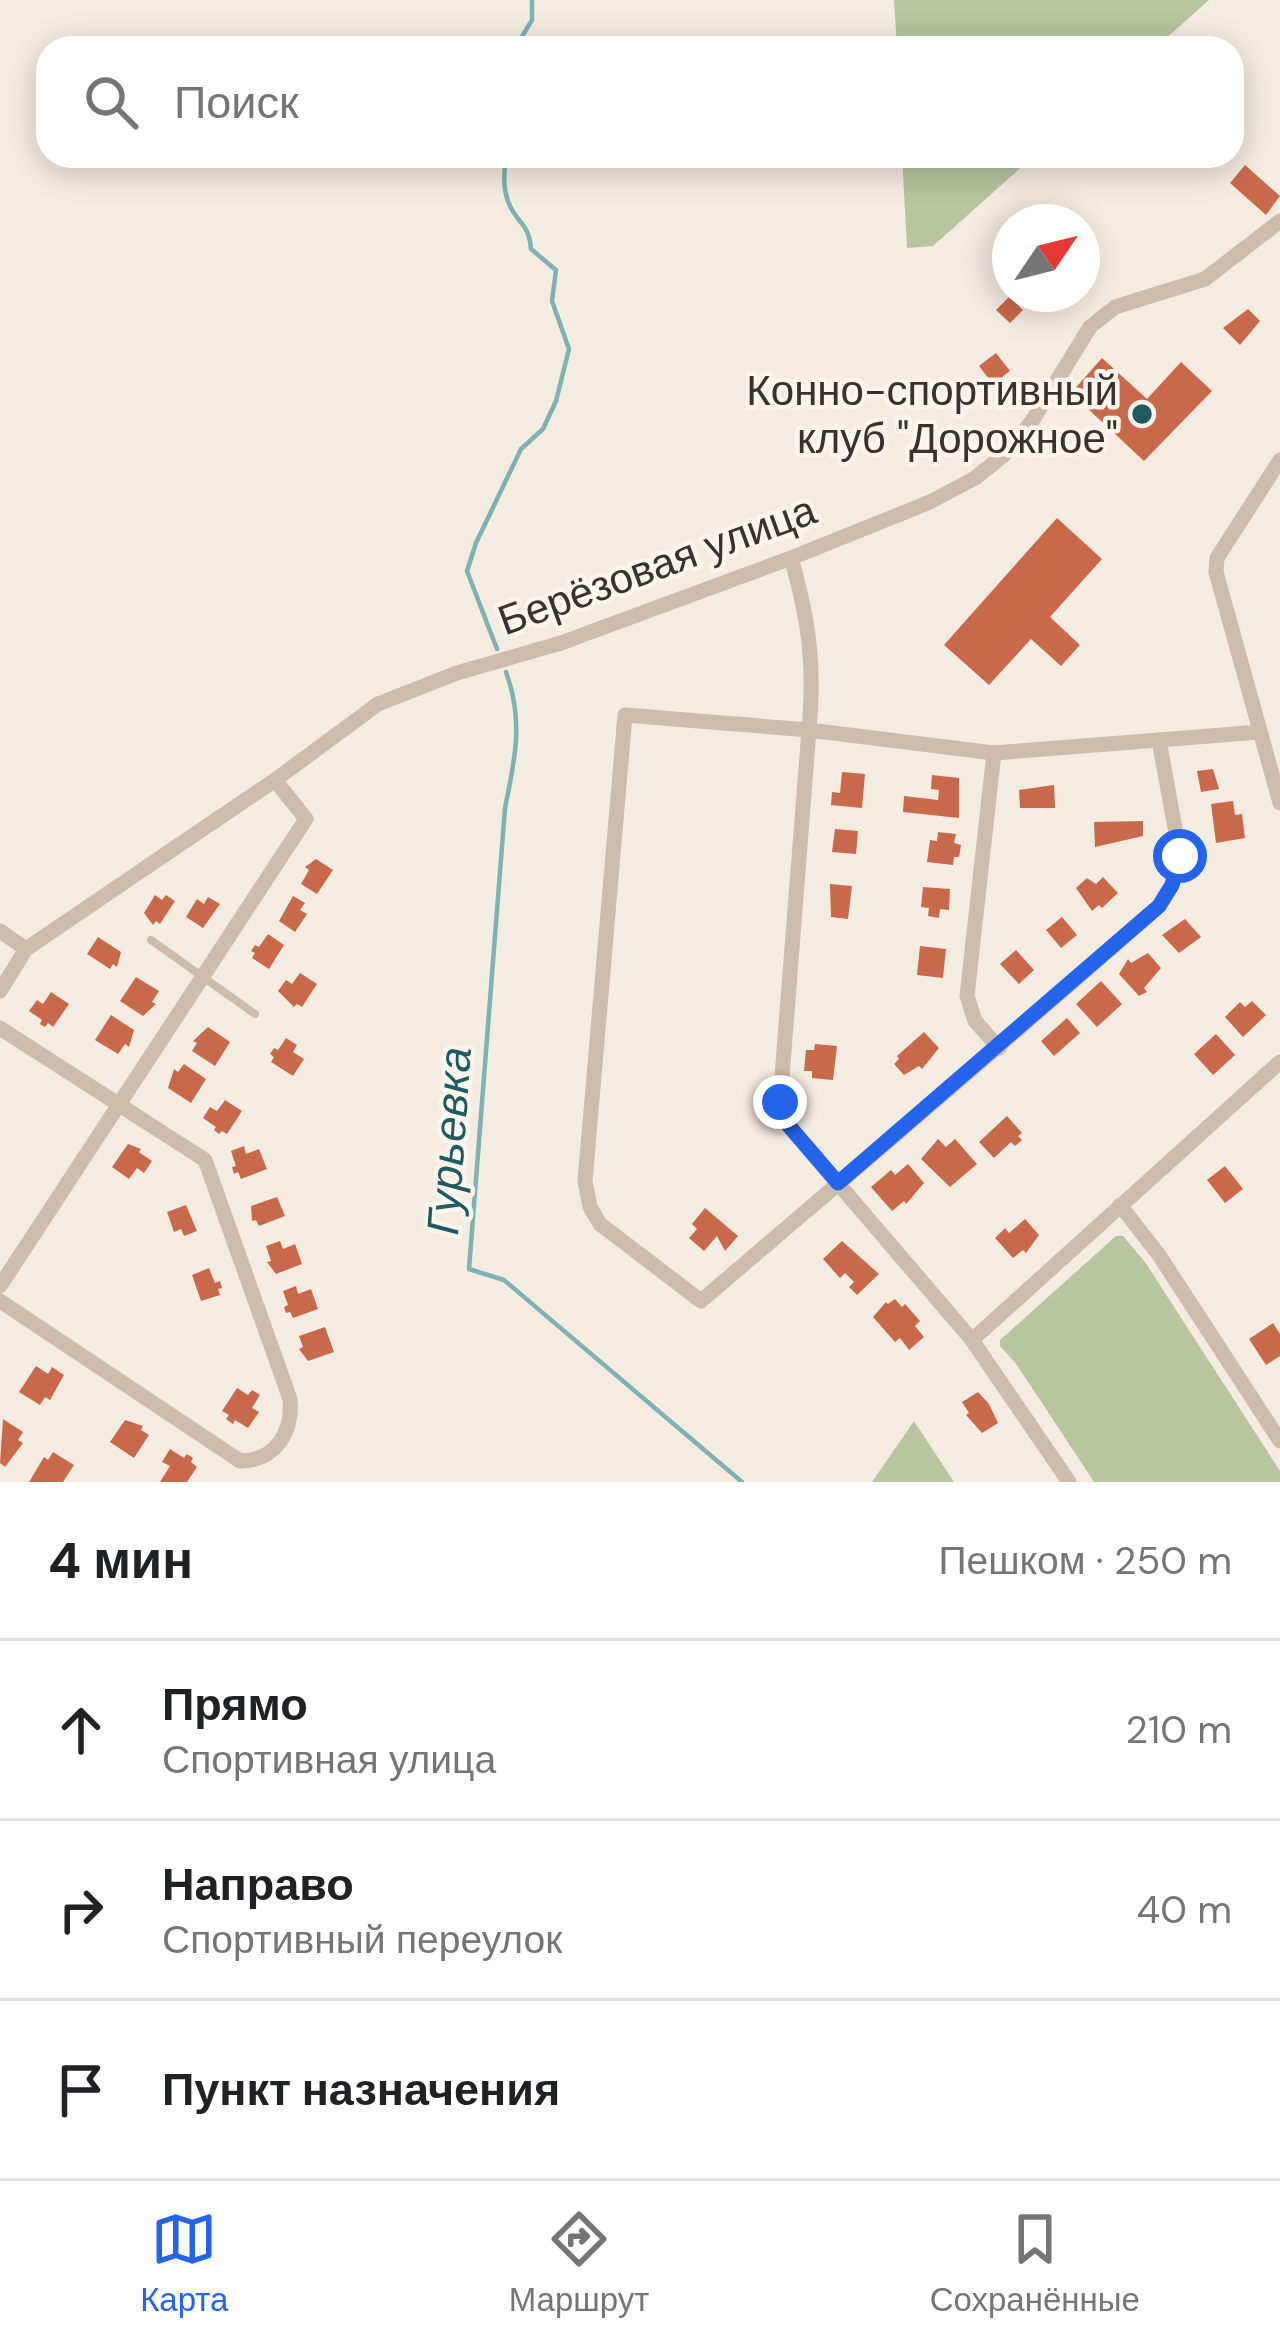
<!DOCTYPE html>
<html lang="ru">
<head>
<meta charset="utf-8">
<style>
  body { margin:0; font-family:"DM Sans",sans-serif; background:#f2f2f2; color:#202124 }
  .compass { position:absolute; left:992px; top:204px; width:108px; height:108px; border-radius:50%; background:#fff; box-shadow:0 6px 30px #0003; rotate:55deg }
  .stop { position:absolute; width:36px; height:36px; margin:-27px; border:9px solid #2563eb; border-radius:50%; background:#fff }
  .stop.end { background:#2563eb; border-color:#fff; box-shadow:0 3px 12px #0008 }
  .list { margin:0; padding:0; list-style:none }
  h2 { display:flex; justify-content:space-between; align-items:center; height:156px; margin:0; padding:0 48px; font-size:51px }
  h2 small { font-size:39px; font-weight:400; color:#757577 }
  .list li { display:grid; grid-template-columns:78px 1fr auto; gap:36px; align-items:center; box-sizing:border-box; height:180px; padding:0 48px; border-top:3px solid #e0e0e0 }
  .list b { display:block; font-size:45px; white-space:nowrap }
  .list p { margin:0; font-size:39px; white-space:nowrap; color:#757577 }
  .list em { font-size:39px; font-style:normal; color:#757577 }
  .icon { flex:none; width:66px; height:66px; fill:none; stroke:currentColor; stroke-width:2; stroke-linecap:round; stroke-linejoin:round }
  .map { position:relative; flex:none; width:1280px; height:1482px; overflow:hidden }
  .search { position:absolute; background:#fff; box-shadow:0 6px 30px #0003; left:36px; right:36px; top:36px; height:132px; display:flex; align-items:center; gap:30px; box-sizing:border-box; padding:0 42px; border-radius:36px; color:#757577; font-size:45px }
  .sheet { height:696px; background:#fff }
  nav { display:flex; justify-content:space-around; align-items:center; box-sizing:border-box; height:168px; border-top:3px solid #e0e0e0; background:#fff; font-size:33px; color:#757577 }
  nav a { display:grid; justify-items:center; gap:6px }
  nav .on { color:#2563eb }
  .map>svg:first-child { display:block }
</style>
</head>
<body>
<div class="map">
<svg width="1280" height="1482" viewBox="0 0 1280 1482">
  <rect width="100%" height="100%" fill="#f4ebe1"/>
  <!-- green -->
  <g fill="#b8c4a0">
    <path d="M 894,0 L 1209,0 L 1155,48 L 897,48 Z"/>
    <path d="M 902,156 L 1034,156 L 933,246 L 907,248 Z"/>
    <path d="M 1116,1236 L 1123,1236 L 1145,1262 L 1280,1471 L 1280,1482 L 1094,1482 L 1017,1365 L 1000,1346 L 1000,1340 Z"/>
    <path d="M 914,1421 L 954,1482 L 872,1482 Z"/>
  </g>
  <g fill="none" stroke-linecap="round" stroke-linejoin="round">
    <!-- stream -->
    <g stroke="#7fb0b2" stroke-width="4.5">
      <path d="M 515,48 L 532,20 L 532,0"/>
      <path d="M 497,649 L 467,571 L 476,543 L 521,449 L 543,429 L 556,401 L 569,349 L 552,301 L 556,270 L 531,249 C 529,224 519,225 510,206 C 502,189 504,173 506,156"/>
      <path d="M 506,672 C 524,721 515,759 505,808 L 469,1269 L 504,1280 L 742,1482"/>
    </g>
  </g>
  <!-- building -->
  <g fill="#c8694b">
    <path d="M 1245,165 L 1280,196 L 1266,215 L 1230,183 Z"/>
    <path d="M 1009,297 L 1023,310 L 1010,323 L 996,310 Z"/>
    <path d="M 1248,309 L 1260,321 L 1240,345 L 1223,328 Z"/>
    <path d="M 996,353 L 1010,371 L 993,384 L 979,366 Z"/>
    <path d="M 1102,358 L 1147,399 L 1181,362 L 1212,391 L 1144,461 L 1071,393 Z"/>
    <path d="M 1057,518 L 1102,559 L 1050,617 L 1080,645 L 1061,666 L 1031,639 L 989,685 L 944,645 Z"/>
    <path d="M 1213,769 L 1219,789 L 1201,792 L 1197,771 Z"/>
    <path d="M 842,772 L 865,774 L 862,808 L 831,805 L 832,792 L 840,793 Z"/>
    <path d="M 932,775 L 959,778 L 959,818 L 903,812 L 904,796 L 938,800 L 939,790 L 931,789 Z"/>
    <path d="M 1054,785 L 1055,808 L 1020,808 L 1019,790 Z"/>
    <path d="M 1233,801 L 1235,815 L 1242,814 L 1245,838 L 1216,843 L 1211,804 Z"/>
    <path d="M 1143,821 L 1143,836 L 1095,847 L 1094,822 Z"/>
    <path d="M 835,829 L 858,831 L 856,854 L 832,852 Z"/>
    <path d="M 938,832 L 956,834 L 954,843 L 961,845 L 959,857 L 954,857 L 953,865 L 927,862 L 930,840 L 937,841 Z"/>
    <path d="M 316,859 L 333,870 L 317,894 L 301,884 L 309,870 L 305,867 Z"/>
    <path d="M 1103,877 L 1118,893 L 1102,908 L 1099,905 L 1092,911 L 1076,888 L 1087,878 L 1096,884 Z"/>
    <path d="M 830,884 L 852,886 L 848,919 L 831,917 Z"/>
    <path d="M 923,887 L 950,889 L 949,910 L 940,909 L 939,918 L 928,916 L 929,908 L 921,907 Z"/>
    <path d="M 155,895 L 162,900 L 166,895 L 175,901 L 160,924 L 156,921 L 153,925 L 144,913 Z"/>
    <path d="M 293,896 L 305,903 L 300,910 L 307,914 L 295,932 L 279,921 Z"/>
    <path d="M 208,897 L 220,904 L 203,928 L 186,917 L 197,899 L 204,904 Z"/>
    <path d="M 1062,917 L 1077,935 L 1061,948 L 1046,930 Z"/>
    <path d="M 1185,919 L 1201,937 L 1179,953 L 1162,935 Z"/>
    <path d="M 268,934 L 284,945 L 269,969 L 252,958 L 255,953 L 251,951 L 255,945 L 259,947 Z"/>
    <path d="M 98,937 L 121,952 L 117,967 L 113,964 L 110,969 L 87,954 Z"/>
    <path d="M 920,946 L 946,949 L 943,978 L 917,975 Z"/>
    <path d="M 1016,950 L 1034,970 L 1019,984 L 1000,964 Z"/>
    <path d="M 1148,953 L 1161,968 L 1144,988 L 1147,992 L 1139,996 L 1119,974 L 1128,959 L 1131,963 Z"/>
    <path d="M 300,973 L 317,984 L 302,1007 L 297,1004 L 294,1007 L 278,991 L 286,980 L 292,984 Z"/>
    <path d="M 136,977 L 159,991 L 152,1002 L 156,1004 L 143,1016 L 120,1001 Z"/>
    <path d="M 1101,981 L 1122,1004 L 1097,1027 L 1076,1004 Z"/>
    <path d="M 51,992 L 69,1004 L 53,1027 L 48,1023 L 45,1027 L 40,1024 L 42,1020 L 29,1011 L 37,1000 L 43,1004 Z"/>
    <path d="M 1252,1001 L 1266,1015 L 1243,1037 L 1225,1017 L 1240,1002 L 1245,1007 Z"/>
    <path d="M 111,1015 L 134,1030 L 129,1047 L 125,1044 L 118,1054 L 95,1040 Z"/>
    <path d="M 1067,1018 L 1080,1033 L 1054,1056 L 1041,1041 Z"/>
    <path d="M 208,1027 L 230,1042 L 215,1066 L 192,1051 L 197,1043 L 193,1041 Z"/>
    <path d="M 924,1032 L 939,1048 L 922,1069 L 919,1066 L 904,1075 L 894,1064 L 899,1059 L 897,1056 Z"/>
    <path d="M 1216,1034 L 1235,1055 L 1213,1075 L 1194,1054 Z"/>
    <path d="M 286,1038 L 297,1045 L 293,1052 L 304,1059 L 293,1076 L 271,1062 L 274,1057 L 270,1054 L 274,1048 L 278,1050 Z"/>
    <path d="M 815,1044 L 837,1046 L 833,1080 L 812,1078 L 812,1071 L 804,1071 L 806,1050 L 814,1050 Z"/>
    <path d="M 184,1064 L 206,1079 L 191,1103 L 168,1088 L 174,1069 L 178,1072 Z"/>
    <path d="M 225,1100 L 242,1111 L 227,1134 L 222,1131 L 219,1134 L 214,1130 L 216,1127 L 203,1118 L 210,1107 L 217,1111 Z"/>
    <path d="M 1007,1116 L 1022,1133 L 1018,1136 L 1022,1140 L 1015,1146 L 1011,1142 L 994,1158 L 979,1142 Z"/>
    <path d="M 938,1139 L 946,1147 L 955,1139 L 977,1164 L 950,1187 L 921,1159 Z"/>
    <path d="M 128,1144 L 141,1149 L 139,1152 L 152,1161 L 144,1173 L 137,1168 L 129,1179 L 112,1167 Z"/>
    <path d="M 244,1146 L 246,1154 L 259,1149 L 267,1169 L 241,1179 L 238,1172 L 234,1174 L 232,1167 L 236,1166 L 231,1151 Z"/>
    <path d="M 908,1164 L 924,1183 L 906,1204 L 904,1201 L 892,1211 L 871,1187 L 891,1170 L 895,1175 Z"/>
    <path d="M 1225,1166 L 1243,1189 L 1225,1203 L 1207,1180 Z"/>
    <path d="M 277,1197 L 285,1216 L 259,1226 L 256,1220 L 252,1221 L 251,1206 Z"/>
    <path d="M 186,1205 L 197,1231 L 184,1236 L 181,1229 L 174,1232 L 167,1212 Z"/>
    <path d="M 705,1208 L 738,1236 L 725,1251 L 717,1236 L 704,1251 L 689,1238 L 697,1229 L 692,1224 Z"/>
    <path d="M 1025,1219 L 1039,1235 L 1026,1253 L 1023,1250 L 1013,1258 L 995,1238 L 1005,1228 L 1009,1233 Z"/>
    <path d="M 280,1241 L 283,1249 L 295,1244 L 302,1264 L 276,1274 L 267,1262 L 271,1261 L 266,1246 Z"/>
    <path d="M 842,1241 L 879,1274 L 857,1295 L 849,1287 L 854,1282 L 845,1273 L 840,1278 L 823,1259 Z"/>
    <path d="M 209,1268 L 215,1283 L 220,1281 L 222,1288 L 218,1289 L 220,1295 L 201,1301 L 192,1275 Z"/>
    <path d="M 296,1286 L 298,1294 L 311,1289 L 318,1309 L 293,1318 L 290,1312 L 286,1313 L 284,1307 L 288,1305 L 283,1291 Z"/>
    <path d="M 895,1299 L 902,1307 L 905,1304 L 920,1321 L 915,1326 L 924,1337 L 909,1350 L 900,1338 L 895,1342 L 873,1317 L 886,1302 L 888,1304 Z"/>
    <path d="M 1273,1323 L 1280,1334 L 1280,1356 L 1266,1365 L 1249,1339 Z"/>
    <path d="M 325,1327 L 334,1352 L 308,1361 L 299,1349 L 303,1347 L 299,1336 Z"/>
    <path d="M 36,1366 L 48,1374 L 52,1367 L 64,1375 L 50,1400 L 45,1397 L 40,1405 L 19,1392 Z"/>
    <path d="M 237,1388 L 248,1395 L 252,1390 L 260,1395 L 252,1408 L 259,1412 L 248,1428 L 235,1420 L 233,1424 L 226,1419 L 229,1415 L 222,1411 Z"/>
    <path d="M 978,1392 L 989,1404 L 998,1423 L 982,1433 L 966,1415 L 969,1413 L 962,1402 Z"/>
    <path d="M 3,1419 L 23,1432 L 18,1440 L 23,1443 L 5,1467 L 0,1463 Z"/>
    <path d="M 125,1420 L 143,1426 L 141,1430 L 149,1435 L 134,1458 L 110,1442 Z"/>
    <path d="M 170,1449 L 184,1458 L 187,1454 L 193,1458 L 191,1462 L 197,1467 L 187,1482 L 160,1482 L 170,1466 L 162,1462 Z"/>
    <path d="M 53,1452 L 74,1465 L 63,1482 L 29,1482 L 44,1457 L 48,1460 Z"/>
  </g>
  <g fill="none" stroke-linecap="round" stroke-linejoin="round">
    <!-- service -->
    <path stroke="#cdbbac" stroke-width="8" d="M 151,940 L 255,1014"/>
    <!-- minor -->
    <g stroke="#cdbbac" stroke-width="15">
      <path d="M 1280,460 L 1217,558 L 1216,572 L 1280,803"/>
      <path d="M 791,558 C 809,620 815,665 809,730 L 994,753 L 1260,732"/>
      <path d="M 994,753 L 967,996 L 975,1021 L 999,1048"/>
      <path d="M 0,931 L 26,949"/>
      <path d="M 0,991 L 26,949 L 275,780 L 378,704 L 457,673 L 561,643 L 791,558 L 930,502 L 975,478 L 1004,455 L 1032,421 L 1090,327 L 1115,307 L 1205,279 L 1280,221"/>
      <path d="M 0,1028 L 205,1160 L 290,1399 C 293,1433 275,1461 240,1461 L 0,1301"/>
      <path d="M 1120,1205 L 1159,1255 L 1280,1441"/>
      <path d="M 0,1286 L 306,819 L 275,780"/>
      <path d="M 972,1340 L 1280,1062"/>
      <path d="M 1069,1482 L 972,1340 L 789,1126 L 780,1102 L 809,730 L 625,715 L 585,1181 L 590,1207 L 600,1224 L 701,1301 C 854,1170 1008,1040 1159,906 L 1172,885 L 1180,856 L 1159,740"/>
    </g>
  </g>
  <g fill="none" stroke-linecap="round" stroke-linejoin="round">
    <!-- route -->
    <path stroke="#2563eb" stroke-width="15" d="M 780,1102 L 789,1126 L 838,1183 L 1159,906 L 1172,885 L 1180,856"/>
  </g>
  <!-- markers -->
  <circle fill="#1f5a5e" stroke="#fbf5ee" stroke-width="4.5" cx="1142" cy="414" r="12"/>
  <g text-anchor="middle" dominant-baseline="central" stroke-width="9" stroke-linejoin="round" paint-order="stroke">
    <!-- poi labels -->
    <g font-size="42" fill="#3b302b" stroke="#fbf5ee" text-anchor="end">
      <text x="1118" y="390">Конно-спортивный<tspan x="1118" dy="48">клуб "Дорожное"</tspan></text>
    </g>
    <!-- street labels -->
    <g font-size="42" fill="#3b302b" stroke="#fbf5ee">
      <text transform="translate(657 565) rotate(-20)">Берёзовая улица</text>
    </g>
    <!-- water labels -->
    <g font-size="45" font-style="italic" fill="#1f5a5e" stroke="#fbf5ee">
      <text transform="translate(449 1141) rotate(-86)">Гурьевка</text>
    </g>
  </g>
</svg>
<svg class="compass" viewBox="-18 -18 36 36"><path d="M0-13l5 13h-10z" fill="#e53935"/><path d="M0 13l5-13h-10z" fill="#757577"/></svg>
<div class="stop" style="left:1180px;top:856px"></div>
<div class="stop end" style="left:780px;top:1102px"></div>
<div class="search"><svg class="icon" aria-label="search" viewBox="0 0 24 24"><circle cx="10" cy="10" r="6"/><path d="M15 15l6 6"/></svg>Поиск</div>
</div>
<section class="sheet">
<h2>4 мин<small>Пешком · 250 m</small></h2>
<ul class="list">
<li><svg class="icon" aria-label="ahead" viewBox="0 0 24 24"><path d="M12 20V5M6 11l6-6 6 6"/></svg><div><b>Прямо</b><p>Спортивная улица</p></div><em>210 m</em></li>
<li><svg class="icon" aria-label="right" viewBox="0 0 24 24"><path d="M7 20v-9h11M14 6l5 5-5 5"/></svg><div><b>Направо</b><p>Спортивный переулок</p></div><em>40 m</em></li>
<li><svg class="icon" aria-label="arrive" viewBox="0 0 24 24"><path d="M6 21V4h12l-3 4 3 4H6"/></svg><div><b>Пункт назначения</b></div></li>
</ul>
</section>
<nav>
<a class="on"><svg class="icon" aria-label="map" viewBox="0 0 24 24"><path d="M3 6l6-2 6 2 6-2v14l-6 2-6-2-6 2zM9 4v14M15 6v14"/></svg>Карта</a>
<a><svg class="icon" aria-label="directions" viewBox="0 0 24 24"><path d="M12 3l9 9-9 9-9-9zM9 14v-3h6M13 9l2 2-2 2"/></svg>Маршрут</a>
<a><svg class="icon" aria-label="saved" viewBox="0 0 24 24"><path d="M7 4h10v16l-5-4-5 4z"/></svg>Сохранённые</a>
</nav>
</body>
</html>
